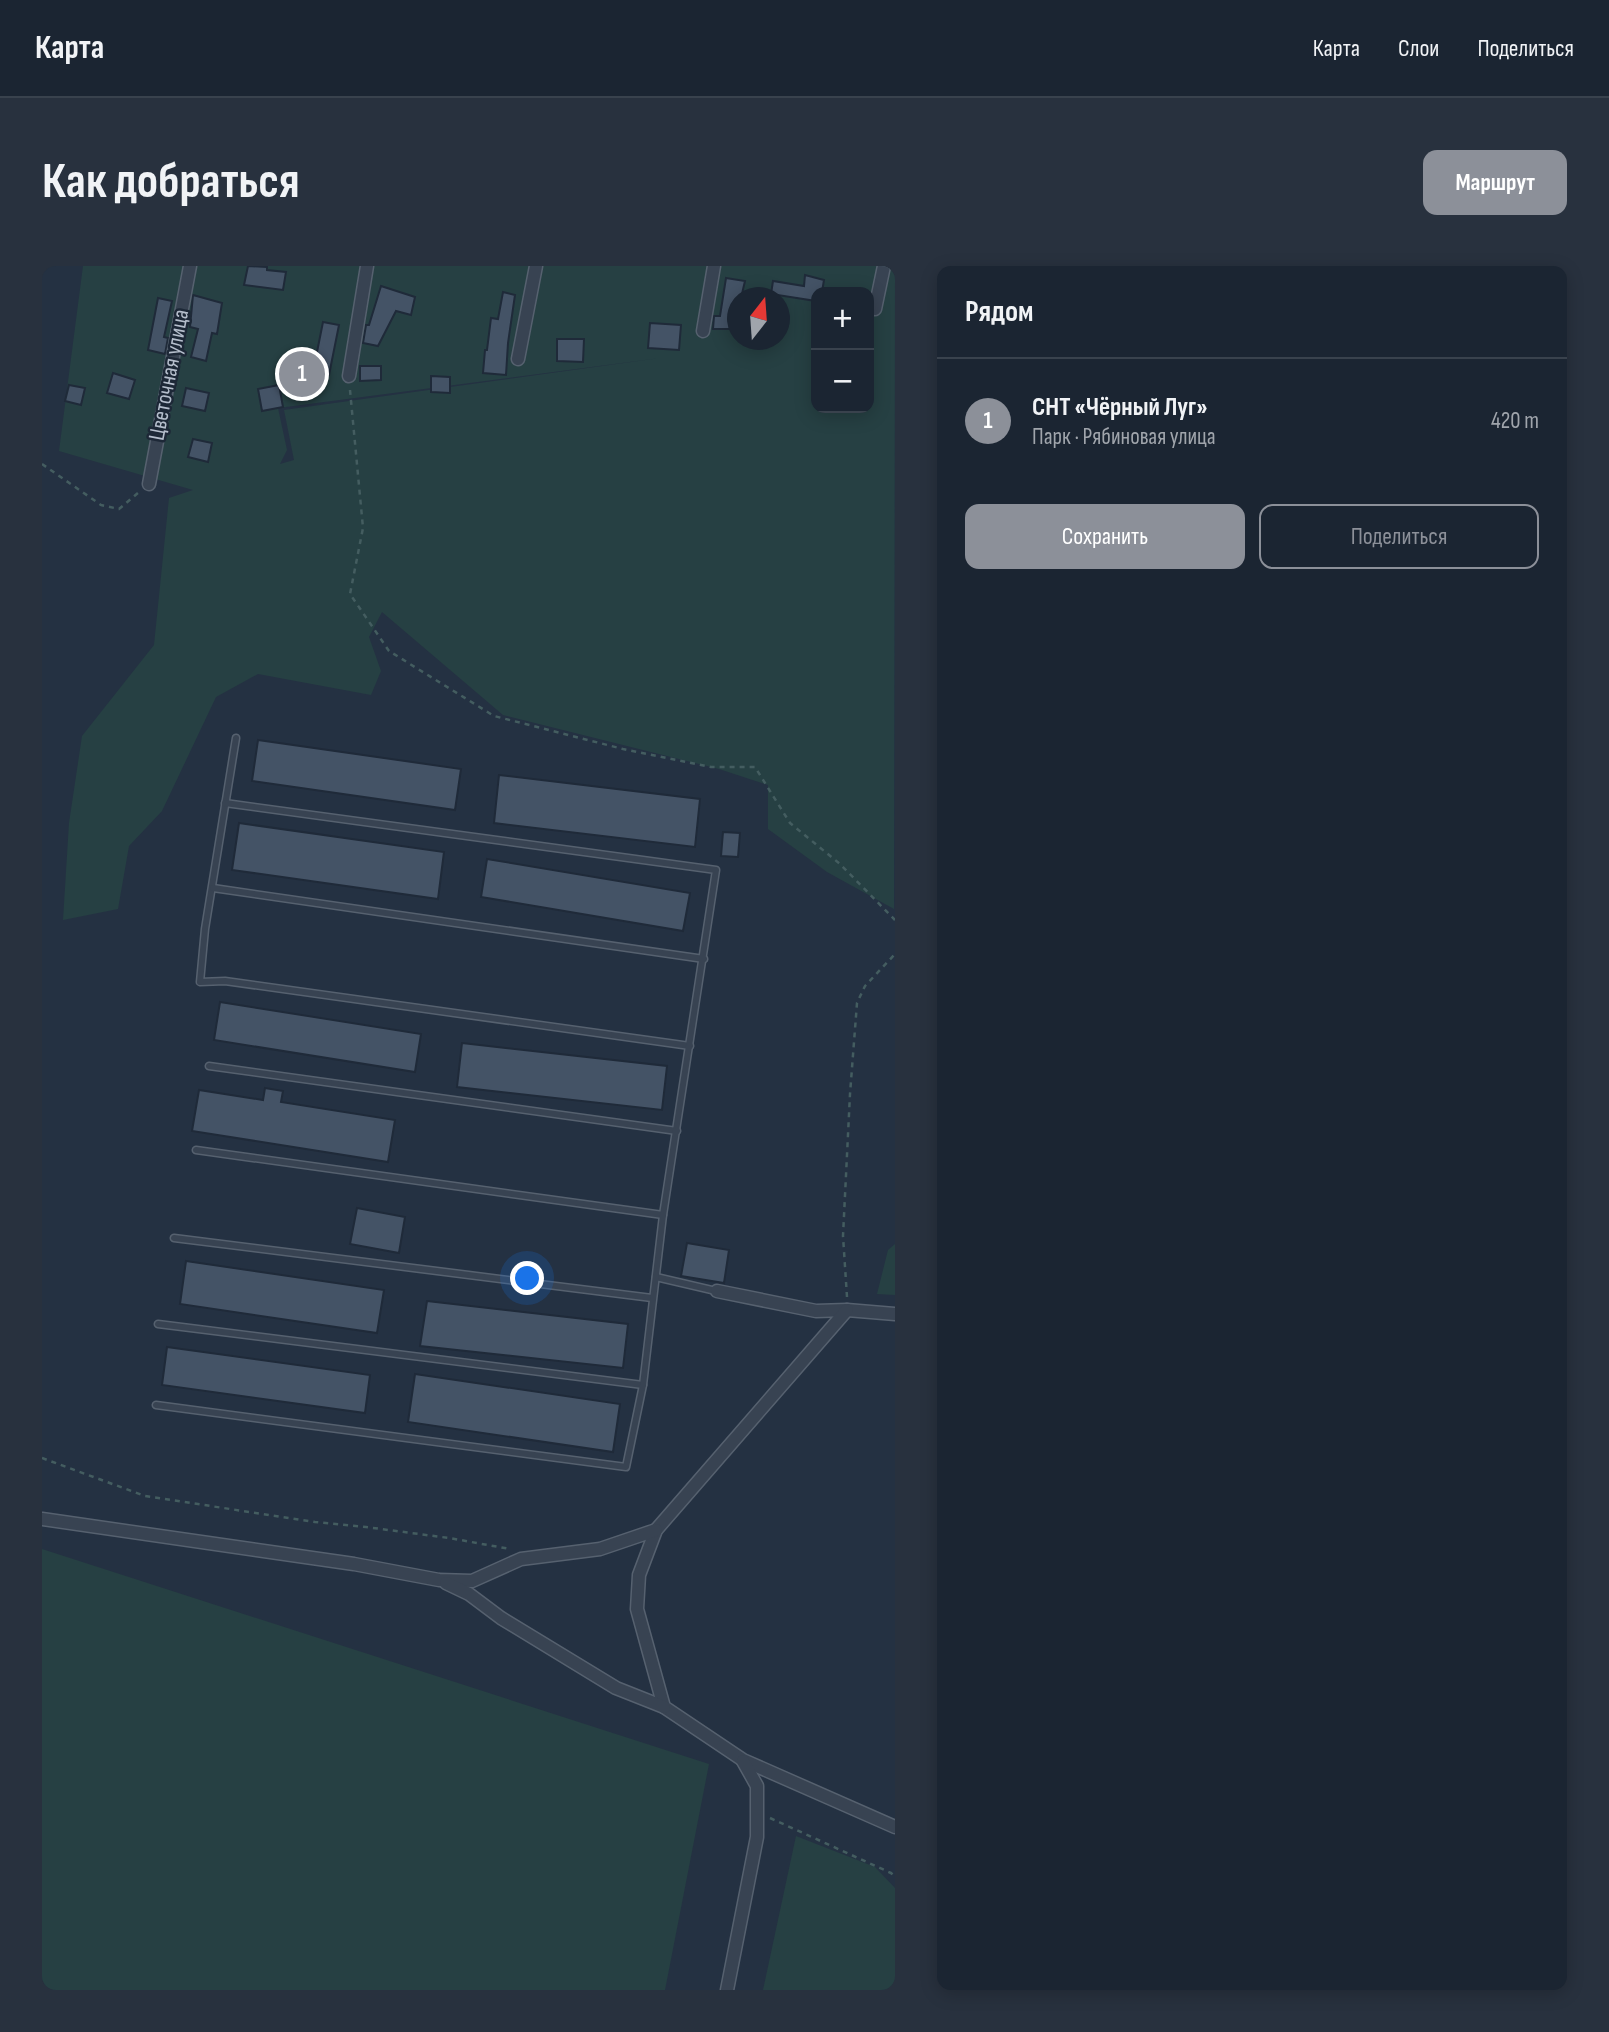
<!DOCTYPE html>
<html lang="ru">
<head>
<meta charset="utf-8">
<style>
  body { margin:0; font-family:"Sofia Sans Condensed",sans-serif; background:#28313e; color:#f1f3f6 }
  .controls { position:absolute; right:21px; top:21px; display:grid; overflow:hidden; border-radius:14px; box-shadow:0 4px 18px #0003 }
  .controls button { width:63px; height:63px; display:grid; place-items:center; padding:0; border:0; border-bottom:2px solid #39424d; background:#1b2532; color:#f1f3f6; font:35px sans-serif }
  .compass { position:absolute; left:685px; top:21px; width:63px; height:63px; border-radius:50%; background:#1b2532; box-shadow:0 4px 18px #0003; rotate:17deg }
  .you { position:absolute; left:486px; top:1013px; width:24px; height:24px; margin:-18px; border:5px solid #fff; border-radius:50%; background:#1a73e8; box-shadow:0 0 0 10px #1a73e833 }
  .badge { display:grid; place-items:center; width:46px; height:46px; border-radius:50%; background:#8c9099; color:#fff; font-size:23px; font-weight:700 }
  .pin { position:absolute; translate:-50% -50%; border:4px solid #fff; box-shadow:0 2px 7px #0006 }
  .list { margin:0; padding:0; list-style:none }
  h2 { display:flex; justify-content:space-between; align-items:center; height:91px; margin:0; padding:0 28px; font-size:30px }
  h2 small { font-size:23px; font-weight:400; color:#a0a5ac }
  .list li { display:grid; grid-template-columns:46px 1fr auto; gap:21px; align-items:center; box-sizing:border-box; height:126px; padding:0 28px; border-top:2px solid #39424d }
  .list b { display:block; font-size:26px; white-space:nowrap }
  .list p { margin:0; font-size:23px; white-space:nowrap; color:#a0a5ac }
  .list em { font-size:23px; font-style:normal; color:#a0a5ac }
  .actions { display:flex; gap:14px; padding:21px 28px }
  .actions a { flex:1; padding:16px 0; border:2px solid #8c9099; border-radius:14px; text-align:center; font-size:24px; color:#8c9099 }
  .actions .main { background:#8c9099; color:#fff }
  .map { position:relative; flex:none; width:853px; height:1724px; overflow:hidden; border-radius:14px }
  header { display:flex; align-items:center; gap:42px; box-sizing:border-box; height:98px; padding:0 35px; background:#1b2532; border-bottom:2px solid #39424d }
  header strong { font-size:33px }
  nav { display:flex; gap:38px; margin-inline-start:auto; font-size:24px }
  .intro { display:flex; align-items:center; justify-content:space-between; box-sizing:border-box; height:168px; padding:0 42px }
  h1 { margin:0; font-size:49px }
  .button { padding:18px 32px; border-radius:14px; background:#8c9099; color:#fff; font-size:24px; font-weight:700 }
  main { display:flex; gap:42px; padding:0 42px }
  aside { flex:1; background:#1b2532; border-radius:14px; box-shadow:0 4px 18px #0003 }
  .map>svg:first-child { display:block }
</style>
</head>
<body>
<header>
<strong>Карта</strong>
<nav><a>Карта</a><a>Слои</a><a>Поделиться</a></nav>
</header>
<div class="intro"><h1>Как добраться</h1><a class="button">Маршрут</a></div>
<main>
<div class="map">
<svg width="853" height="1724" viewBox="0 0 853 1724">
  <rect width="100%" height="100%" fill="#243142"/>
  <!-- green -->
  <g fill="#264043" fill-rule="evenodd">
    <path d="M 41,0 L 853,0 L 852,643 L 785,606 L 726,563 L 726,519 L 677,503 L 461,449 L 340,346 L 327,371 L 339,405 L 329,429 L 216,408 L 174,431 L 120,545 L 87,580 L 76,643 L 21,654 L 27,557 L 40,470 L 112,379 L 127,232 L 151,224 L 17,185 ZM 774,26 L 827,26 L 827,142 L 774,142 ZM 696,32 L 738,32 L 738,74 L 696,74 ZM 618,92 L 242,144 L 252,194 L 238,198 L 245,184 L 236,142 Z"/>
    <path d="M 853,978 L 853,1029 L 835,1028 L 846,984 Z"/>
    <path d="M 0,1283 L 667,1498 L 623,1724 L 0,1724 Z"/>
    <path d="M 754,1570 L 833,1601 L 853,1622 L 853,1724 L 721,1724 Z"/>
  </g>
  <!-- building -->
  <g fill="#445366" stroke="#1f2a39" stroke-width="2">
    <path d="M 206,0 L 225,1 L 225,4 L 244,6 L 241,24 L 202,19 Z"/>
    <path d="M 763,9 L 782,14 L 780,26 L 774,26 L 774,35 L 729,28 L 731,15 L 762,20 Z"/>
    <path d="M 684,12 L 703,15 L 699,32 L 696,32 L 696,63 L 671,63 L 672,50 L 678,50 Z"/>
    <path d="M 339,20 L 373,31 L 369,49 L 354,45 L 336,80 L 321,77 L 324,59 L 327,59 Z"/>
    <path d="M 461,26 L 473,29 L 466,77 L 464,109 L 441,107 L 443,84 L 445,84 L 449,52 L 456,53 Z"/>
    <path d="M 151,29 L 180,37 L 175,68 L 170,67 L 164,95 L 149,91 L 156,63 L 148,61 Z"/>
    <path d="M 116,32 L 130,35 L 122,71 L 126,72 L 123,88 L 106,84 Z"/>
    <path d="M 281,56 L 297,59 L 287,109 L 271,106 Z"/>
    <path d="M 608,57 L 639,59 L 637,84 L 606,82 Z"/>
    <path d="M 515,73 L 542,73 L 541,96 L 515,95 Z"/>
    <path d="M 318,100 L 339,100 L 339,114 L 318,115 Z"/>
    <path d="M 71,107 L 93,114 L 87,133 L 65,127 Z"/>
    <path d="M 389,110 L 408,111 L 408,127 L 389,126 Z"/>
    <path d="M 27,119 L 43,122 L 39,139 L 23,135 Z"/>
    <path d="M 237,119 L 241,141 L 220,145 L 216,123 Z"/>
    <path d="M 144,122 L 167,127 L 163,145 L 140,140 Z"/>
    <path d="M 151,173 L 170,177 L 166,196 L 146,191 Z"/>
    <path d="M 216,474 L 419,503 L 413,544 L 210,515 Z"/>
    <path d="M 457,509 L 658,533 L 653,581 L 452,557 Z"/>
    <path d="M 197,557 L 402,586 L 396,633 L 190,604 Z"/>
    <path d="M 681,566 L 698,567 L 696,591 L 679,590 Z"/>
    <path d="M 445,593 L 648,627 L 641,665 L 439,631 Z"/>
    <path d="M 178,736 L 379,768 L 373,806 L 172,774 Z"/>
    <path d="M 420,777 L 625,800 L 620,844 L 415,821 Z"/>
    <path d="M 223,822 L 241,825 L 239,836 L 353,854 L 346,896 L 150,865 L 157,824 L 221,834 Z"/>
    <path d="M 315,942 L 363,951 L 357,987 L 308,978 Z"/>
    <path d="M 645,977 L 687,984 L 682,1017 L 639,1010 Z"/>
    <path d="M 144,995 L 342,1024 L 335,1067 L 138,1038 Z"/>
    <path d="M 385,1035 L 586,1058 L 581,1102 L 378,1080 Z"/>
    <path d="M 125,1081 L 328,1109 L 323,1147 L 120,1119 Z"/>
    <path d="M 373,1108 L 578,1138 L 571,1186 L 366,1156 Z"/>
  </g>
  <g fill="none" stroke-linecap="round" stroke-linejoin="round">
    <!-- lane casing -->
    <g stroke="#56616f" stroke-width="9">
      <g id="lane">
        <path d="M 194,472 L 163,663 L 158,716 L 183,715 L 648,780"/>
        <path d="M 171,622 L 662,693"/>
        <path d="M 167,800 L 635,865"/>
        <path d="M 154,884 L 621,949"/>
        <path d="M 132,972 L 610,1032"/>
        <path d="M 614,1011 L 674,1025"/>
        <path d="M 116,1058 L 601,1119"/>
        <path d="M 114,1139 L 584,1201 L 601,1119 L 621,949 L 674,604 L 183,537"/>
      </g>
    </g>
    <!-- street casing -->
    <g stroke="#56616f" stroke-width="15">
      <g id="street">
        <path d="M 833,43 L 842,0"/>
        <path d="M 661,65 L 672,0"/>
        <path d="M 476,93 L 494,0"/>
        <path d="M 307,110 L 325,0"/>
        <path d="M 107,218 L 148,0"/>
        <path d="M 675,1025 L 774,1045 L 805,1044 L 853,1048"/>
        <path d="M 805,1044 L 614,1264 L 597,1309 L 595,1343 L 622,1441 L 701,1494 L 853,1561"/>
        <path d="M 0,1253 L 312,1298 L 397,1314 L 430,1315 L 479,1293 L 558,1283 L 614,1264"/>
        <path d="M 404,1317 L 427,1328 L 459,1352 L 574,1422 L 622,1441"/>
        <path d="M 685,1724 L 715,1571 L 715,1520 L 701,1495"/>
      </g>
    </g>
    <!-- path -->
    <g stroke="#445d60" stroke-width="2.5" stroke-dasharray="5 5" stroke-linecap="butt">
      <path d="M 308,124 L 321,262 L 308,328 L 347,385 L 452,450 L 581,483 L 669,501 L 713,501 L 748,557 L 798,598 L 853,654"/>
      <path d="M 0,198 L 59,239 L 77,243 L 96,227"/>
      <path d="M 805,1031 L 801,970 L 808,828 L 815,737 L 823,720 L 853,688"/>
      <path d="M 0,1192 L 103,1230 L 273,1256 L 324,1261 L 407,1272 L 468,1283"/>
      <path d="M 728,1552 L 849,1607 L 853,1611"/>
    </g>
    <!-- lane -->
    <use href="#lane" stroke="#384352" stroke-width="6"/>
    <!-- street -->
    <use href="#street" stroke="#384352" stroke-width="12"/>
  </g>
  <g text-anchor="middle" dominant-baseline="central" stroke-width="5" stroke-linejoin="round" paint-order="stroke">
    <!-- street labels -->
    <g font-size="23" fill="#b5becc" stroke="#1d2837">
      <text transform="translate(127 109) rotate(-79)">Цветочная улица</text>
    </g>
  </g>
</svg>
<div class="controls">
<button>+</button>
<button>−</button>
</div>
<svg class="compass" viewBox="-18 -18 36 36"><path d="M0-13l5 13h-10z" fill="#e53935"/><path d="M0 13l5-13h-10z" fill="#a0a5ac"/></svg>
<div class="you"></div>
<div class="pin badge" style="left:260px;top:108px">1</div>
</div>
<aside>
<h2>Рядом<small></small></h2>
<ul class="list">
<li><span class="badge">1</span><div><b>СНТ «Чёрный Луг»</b><p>Парк · Рябиновая улица</p></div><em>420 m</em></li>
</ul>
<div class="actions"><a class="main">Сохранить</a><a>Поделиться</a></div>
</aside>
</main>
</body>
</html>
